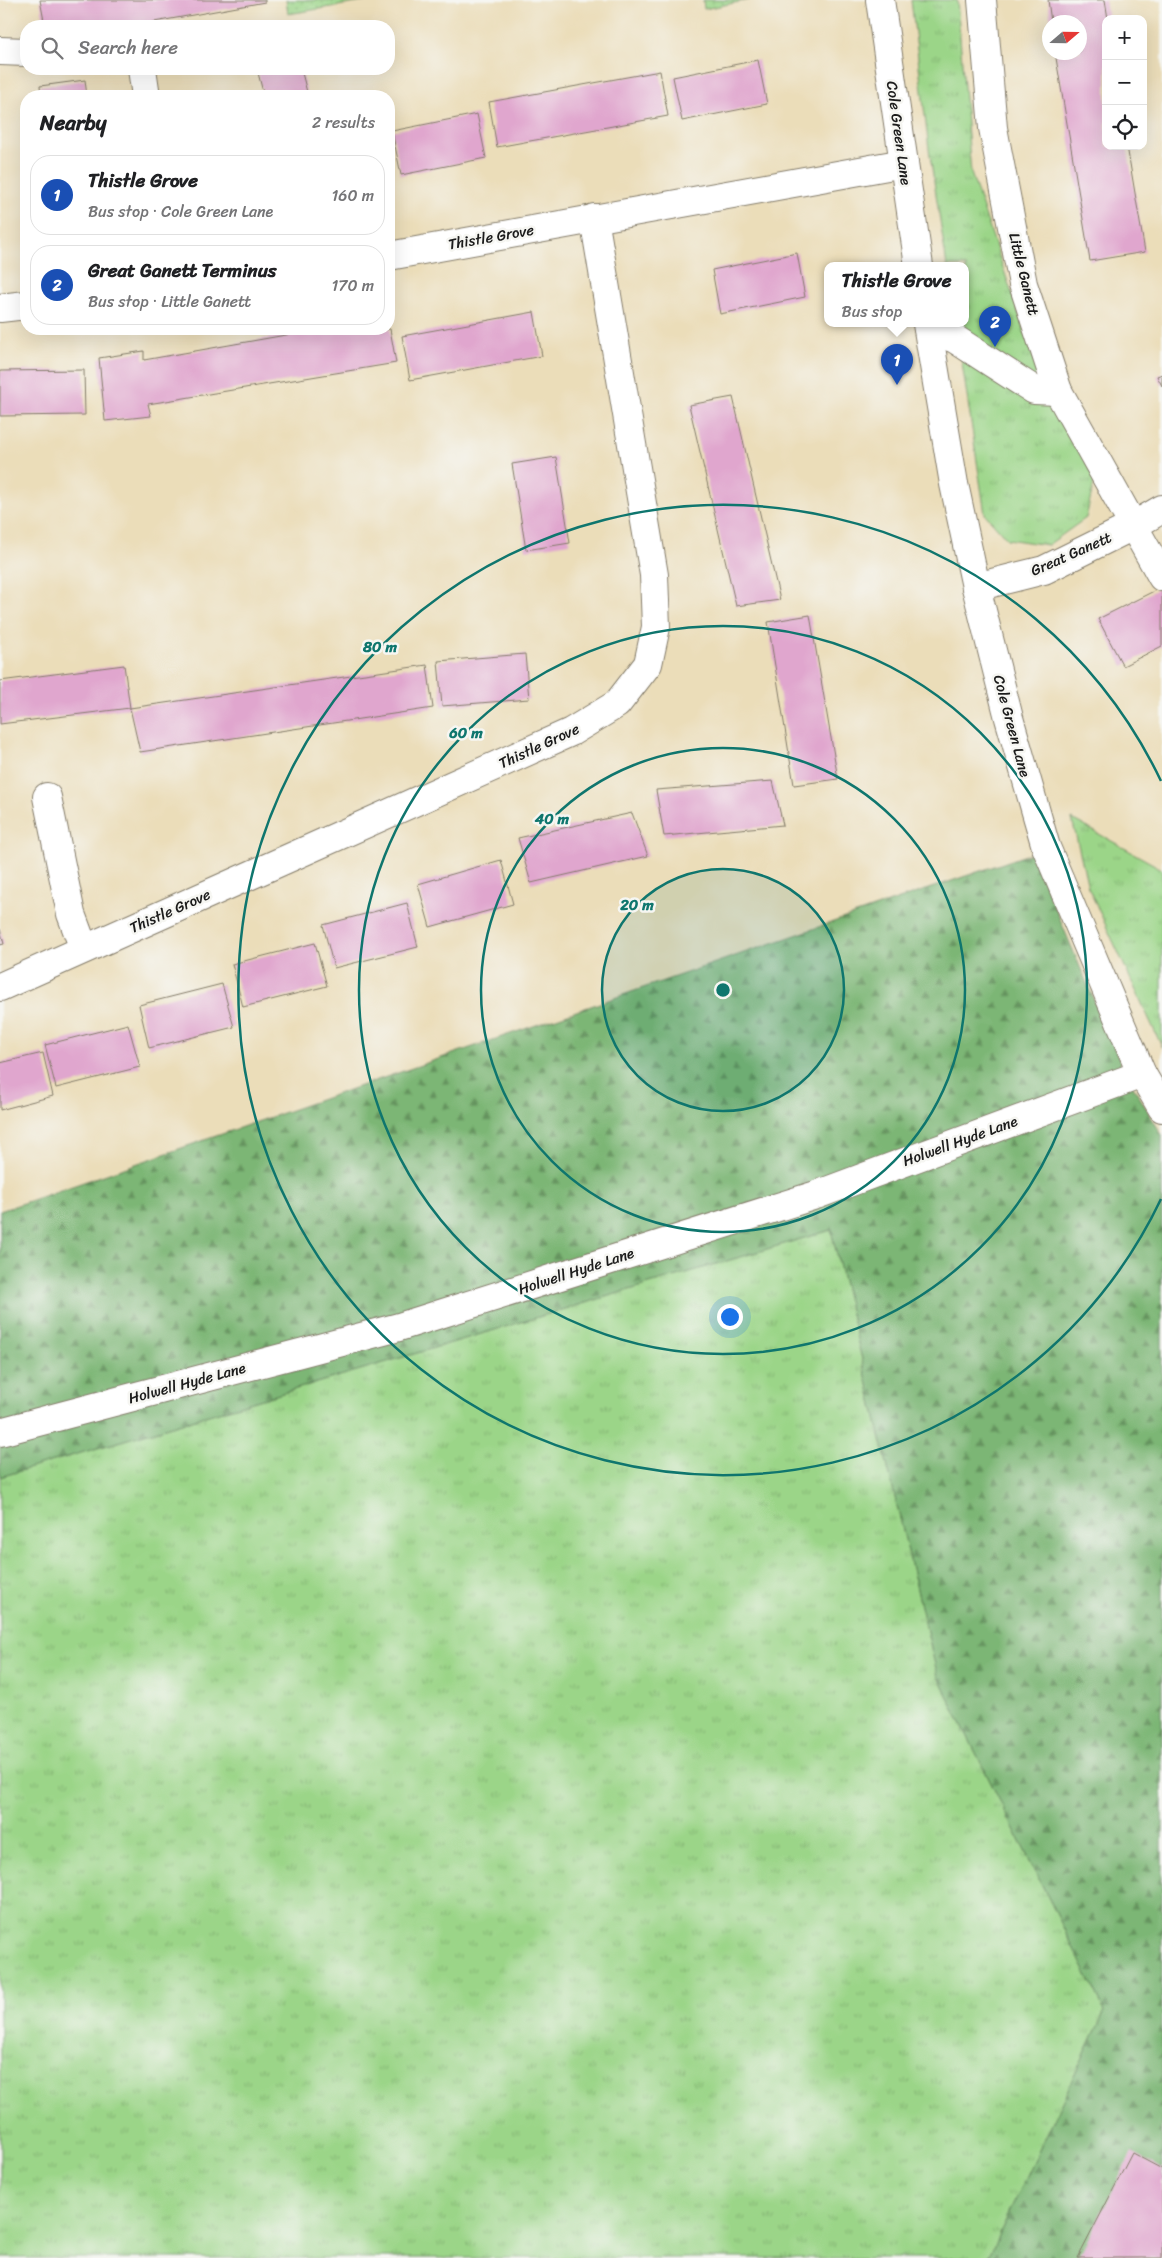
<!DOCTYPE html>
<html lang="en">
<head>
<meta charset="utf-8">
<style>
  body { margin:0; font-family:Sriracha,sans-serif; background:#f2f2f2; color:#202124 }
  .controls { position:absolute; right:15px; top:15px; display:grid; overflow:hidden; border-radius:10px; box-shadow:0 5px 20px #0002 }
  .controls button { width:45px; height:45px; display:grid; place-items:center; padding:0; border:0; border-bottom:1px solid #e0e0e0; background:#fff; color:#202124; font:25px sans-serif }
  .compass { position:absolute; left:1042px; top:15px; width:45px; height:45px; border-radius:50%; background:#fff; box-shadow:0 5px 20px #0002; rotate:70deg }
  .you { position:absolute; left:729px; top:1316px; width:18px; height:18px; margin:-12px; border:4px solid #fff; border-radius:50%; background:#1a73e8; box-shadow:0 0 0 8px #1a73e833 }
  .badge { display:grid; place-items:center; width:32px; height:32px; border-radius:50%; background:#1a73e8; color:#fff; font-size:16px; font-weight:700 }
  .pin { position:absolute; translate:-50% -41px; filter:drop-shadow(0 1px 2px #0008) }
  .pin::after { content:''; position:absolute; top:26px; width:18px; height:15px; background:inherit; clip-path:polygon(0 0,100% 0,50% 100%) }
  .popup { position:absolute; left:824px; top:262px; width:145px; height:65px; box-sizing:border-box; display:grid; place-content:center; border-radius:10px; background:#fff; filter:drop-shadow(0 1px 4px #0005); font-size:16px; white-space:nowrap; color:#757577 }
  .popup b { font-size:19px; color:#202124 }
  .popup::after { content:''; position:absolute; left:50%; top:100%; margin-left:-10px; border:10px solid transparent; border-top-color:#fff }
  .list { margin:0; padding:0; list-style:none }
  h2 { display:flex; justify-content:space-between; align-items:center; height:65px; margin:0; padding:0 20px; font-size:21px }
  h2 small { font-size:16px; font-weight:400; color:#757577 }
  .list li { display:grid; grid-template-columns:32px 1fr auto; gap:15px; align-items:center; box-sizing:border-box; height:80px; margin:0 10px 10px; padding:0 10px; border:1px solid #e0e0e0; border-radius:20px }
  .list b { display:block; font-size:19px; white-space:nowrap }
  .list p { margin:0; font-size:16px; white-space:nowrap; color:#757577 }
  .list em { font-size:16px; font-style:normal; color:#757577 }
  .icon { flex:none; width:28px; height:28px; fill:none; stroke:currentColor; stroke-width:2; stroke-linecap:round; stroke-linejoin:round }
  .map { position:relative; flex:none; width:1162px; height:2258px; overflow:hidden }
  .search { position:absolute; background:#fff; box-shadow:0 5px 20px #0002; left:20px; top:20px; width:375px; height:55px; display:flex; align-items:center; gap:12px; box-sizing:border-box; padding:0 18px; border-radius:20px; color:#757577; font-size:19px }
  .panel { position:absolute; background:#fff; box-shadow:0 5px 20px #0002; left:20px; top:90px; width:375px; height:245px; border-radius:20px }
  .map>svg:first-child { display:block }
</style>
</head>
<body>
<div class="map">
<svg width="1162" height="2258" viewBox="0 0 1162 2258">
  <defs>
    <pattern id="grass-tufts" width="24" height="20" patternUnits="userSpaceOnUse" patternTransform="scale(1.25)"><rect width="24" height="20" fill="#9bd588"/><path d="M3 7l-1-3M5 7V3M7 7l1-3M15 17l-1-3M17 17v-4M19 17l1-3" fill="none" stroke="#85b675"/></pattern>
    <pattern id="forest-firs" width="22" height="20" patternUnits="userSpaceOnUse" patternTransform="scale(1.25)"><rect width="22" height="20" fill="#7cb674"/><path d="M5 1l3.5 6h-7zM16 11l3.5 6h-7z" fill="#65935e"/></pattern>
    <pattern id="park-dots" width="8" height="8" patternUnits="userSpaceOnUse" patternTransform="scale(1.25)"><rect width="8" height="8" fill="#9bd588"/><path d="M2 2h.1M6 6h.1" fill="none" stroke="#85b675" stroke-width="1.8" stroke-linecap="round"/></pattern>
  </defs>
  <rect width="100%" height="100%" fill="#f6f6f2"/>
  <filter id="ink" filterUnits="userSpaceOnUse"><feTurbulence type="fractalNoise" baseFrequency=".02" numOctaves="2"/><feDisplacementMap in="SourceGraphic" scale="10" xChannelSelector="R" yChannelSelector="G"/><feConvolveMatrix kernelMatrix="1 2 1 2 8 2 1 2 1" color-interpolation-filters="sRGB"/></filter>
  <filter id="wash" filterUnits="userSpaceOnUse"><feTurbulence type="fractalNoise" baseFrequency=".0096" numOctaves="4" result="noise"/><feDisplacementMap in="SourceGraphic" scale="20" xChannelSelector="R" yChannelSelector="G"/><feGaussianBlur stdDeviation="1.12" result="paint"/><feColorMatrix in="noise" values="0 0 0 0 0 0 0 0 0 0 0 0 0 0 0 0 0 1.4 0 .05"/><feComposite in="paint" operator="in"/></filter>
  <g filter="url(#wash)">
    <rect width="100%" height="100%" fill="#ebddb9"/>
    <!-- grass -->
    <g fill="url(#grass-tufts)" stroke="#5c7852">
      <path d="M 911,0 L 957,0 L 971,173 L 1033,356 L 1095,479 L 1086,518 L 1048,545 L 1007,539 L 985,514 L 956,324 L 966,324 L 966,266 L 947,266 L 929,149 Z"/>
      <path d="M 1072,819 L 1162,869 L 1162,1047 L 1088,887 Z"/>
      <path d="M 831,1230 L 938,1677 L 1105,2011 L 988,2258 L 0,2258 L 0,1477 Z"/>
    </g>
    <!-- forest -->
    <path fill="url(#forest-firs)" stroke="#4c6948" d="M 1032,853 L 1123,1069 L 1162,1135 L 1162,2181 L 1091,2258 L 988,2258 L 1105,2011 L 938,1677 L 831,1230 L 0,1477 L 0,1211 Z"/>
    <!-- park -->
    <g fill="url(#park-dots)" stroke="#5c7852">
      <path d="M 286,0 L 375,0 L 288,14 Z"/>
      <path d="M 703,0 L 749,0 L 704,9 Z"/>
    </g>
    <g id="blocks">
      <!-- building -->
      <g fill="#e0a6ce">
        <path d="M 40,0 L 265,0 L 265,2 L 132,26 L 45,26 Z"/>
        <path d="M 1048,0 L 1105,0 L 1108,19 L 1106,19 L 1106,146 L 1127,146 L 1145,252 L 1090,261 L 1055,52 L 1080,52 L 1080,22 L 1051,22 Z"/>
        <path d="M 758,60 L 767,104 L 682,121 L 673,77 Z"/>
        <path d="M 257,69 L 301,69 L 308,96 L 264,96 Z"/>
        <path d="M 660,71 L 668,116 L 497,147 L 489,102 Z"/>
        <path d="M 85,80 L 87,96 L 41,96 L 40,86 Z"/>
        <path d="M 477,114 L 486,158 L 401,175 L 392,131 Z"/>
        <path d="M 797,253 L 805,297 L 720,314 L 712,270 Z"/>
        <path d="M 534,312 L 542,356 L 410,380 L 402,336 Z"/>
        <path d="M 320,329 L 390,329 L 396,363 L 148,404 L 151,416 L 105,421 L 99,358 L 144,351 L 144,360 Z"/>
        <path d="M 84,370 L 85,415 L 0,416 L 0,371 Z"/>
        <path d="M 1162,374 L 1162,386 L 1157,376 Z"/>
        <path d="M 733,397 L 780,600 L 736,606 L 689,405 Z"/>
        <path d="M 556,457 L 570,543 L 526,550 L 512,464 Z"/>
        <path d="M 1162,587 L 1162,646 L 1123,666 L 1098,619 Z"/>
        <path d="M 810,615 L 838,779 L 794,785 L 768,622 Z"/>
        <path d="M 525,654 L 529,699 L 442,706 L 438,661 Z"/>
        <path d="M 124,665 L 130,708 L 0,724 L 0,681 Z"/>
        <path d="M 427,665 L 433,708 L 140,752 L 130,708 Z"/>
        <path d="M 773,781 L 783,825 L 664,836 L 656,790 Z"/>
        <path d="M 632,813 L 648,856 L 531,883 L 518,838 Z"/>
        <path d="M 501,860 L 513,904 L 430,927 L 418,884 Z"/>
        <path d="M 407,903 L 418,947 L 334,968 L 323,925 Z"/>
        <path d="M 0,929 L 4,944 L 0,945 Z"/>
        <path d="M 315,943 L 327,986 L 243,1007 L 232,964 Z"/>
        <path d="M 222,984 L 234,1027 L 149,1048 L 139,1005 Z"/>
        <path d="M 128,1024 L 140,1067 L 56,1088 L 45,1045 Z"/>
        <path d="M 43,1053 L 53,1096 L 0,1110 L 0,1063 Z"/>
        <path d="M 1132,2153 L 1162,2169 L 1162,2258 L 1078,2258 Z"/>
      </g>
    </g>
  </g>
  <g filter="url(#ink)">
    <use href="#blocks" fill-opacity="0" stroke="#847c6a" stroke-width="1"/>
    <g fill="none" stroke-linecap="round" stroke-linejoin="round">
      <!-- minor casing -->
      <g stroke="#847c6a" stroke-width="30">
        <g id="minor">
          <path d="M 880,0 L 919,266"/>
          <path d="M 982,0 L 993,128 L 1023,284 L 1058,391 L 1162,577"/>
          <path d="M 0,51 L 26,52"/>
          <path d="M 142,69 L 146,96"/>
          <path d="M 389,256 L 904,163"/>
          <path d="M 0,308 L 26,305"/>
          <path d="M 927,324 L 954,484 L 976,587 L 1009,718 L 1046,847 L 1142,1074 L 1162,1108"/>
          <path d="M 928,328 L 955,339 L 1034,390 L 1058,391"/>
          <path d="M 976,587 L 1044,570 L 1133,526 L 1162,509"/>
          <path d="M 47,797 L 71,914 L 84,949"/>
          <path d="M 0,987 L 571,732 L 617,704 L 648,664 L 656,627 L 654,575 L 594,218"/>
          <path d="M 0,1432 L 399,1327 L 816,1195 L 1142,1074"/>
        </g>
      </g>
      <!-- minor -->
      <use href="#minor" stroke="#fff" stroke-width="28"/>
    </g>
  </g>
  <!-- distance rings -->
  <circle cx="723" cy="990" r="121" fill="#0f766e" fill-opacity=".12"/>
  <g fill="none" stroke="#0f766e" stroke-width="2.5">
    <circle cx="723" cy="990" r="121"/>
    <circle cx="723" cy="990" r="242"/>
    <circle cx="723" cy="990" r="364"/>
    <path d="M1161 1199A485 485 0 1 1 1161 781"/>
  </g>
  <g text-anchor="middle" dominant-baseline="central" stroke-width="5" stroke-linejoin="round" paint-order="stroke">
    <!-- street labels -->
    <g font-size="15" fill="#1c1c1c" stroke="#f6f6f2">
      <text transform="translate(899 133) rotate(82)">Cole Green Lane</text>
      <text transform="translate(491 237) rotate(-10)">Thistle Grove</text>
      <text transform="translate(1024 274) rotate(76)">Little Ganett</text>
      <text transform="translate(1071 554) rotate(-24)">Great Ganett</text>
      <text transform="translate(1012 726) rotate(75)">Cole Green Lane</text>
      <text transform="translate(539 746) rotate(-25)">Thistle Grove</text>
      <text transform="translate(170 911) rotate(-24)">Thistle Grove</text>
      <text transform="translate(960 1141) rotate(-20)">Holwell Hyde Lane</text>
      <text transform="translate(576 1271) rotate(-18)">Holwell Hyde Lane</text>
      <text transform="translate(187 1383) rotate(-15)">Holwell Hyde Lane</text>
    </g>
  </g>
  <circle cx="723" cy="990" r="8" fill="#0f766e" stroke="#f6f6f2" stroke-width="2.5"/>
  <g font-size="15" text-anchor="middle" font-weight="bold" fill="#0f766e" stroke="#f6f6f2" stroke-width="5" stroke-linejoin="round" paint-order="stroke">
    <text x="380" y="652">80 m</text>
    <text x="466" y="738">60 m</text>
    <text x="552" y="824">40 m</text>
    <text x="637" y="910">20 m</text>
  </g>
</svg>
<div class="controls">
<button>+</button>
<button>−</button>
<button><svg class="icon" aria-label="locate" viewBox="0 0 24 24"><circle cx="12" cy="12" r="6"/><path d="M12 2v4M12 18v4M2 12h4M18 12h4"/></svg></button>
</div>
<svg class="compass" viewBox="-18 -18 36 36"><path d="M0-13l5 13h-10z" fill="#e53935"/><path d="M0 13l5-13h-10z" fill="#757577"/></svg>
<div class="you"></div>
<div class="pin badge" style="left:897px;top:385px;background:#1a4fb4">1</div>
<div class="popup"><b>Thistle Grove</b>Bus stop</div>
<div class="pin badge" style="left:995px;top:347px;background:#1a4fb4">2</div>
<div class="search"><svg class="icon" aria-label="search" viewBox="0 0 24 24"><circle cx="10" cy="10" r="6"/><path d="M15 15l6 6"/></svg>Search here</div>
<section class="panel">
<h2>Nearby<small>2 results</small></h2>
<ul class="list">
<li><span class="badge" style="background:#1a4fb4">1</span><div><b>Thistle Grove</b><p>Bus stop · Cole Green Lane</p></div><em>160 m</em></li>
<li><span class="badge" style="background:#1a4fb4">2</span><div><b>Great Ganett Terminus</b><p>Bus stop · Little Ganett</p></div><em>170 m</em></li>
</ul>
</section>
</div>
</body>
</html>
